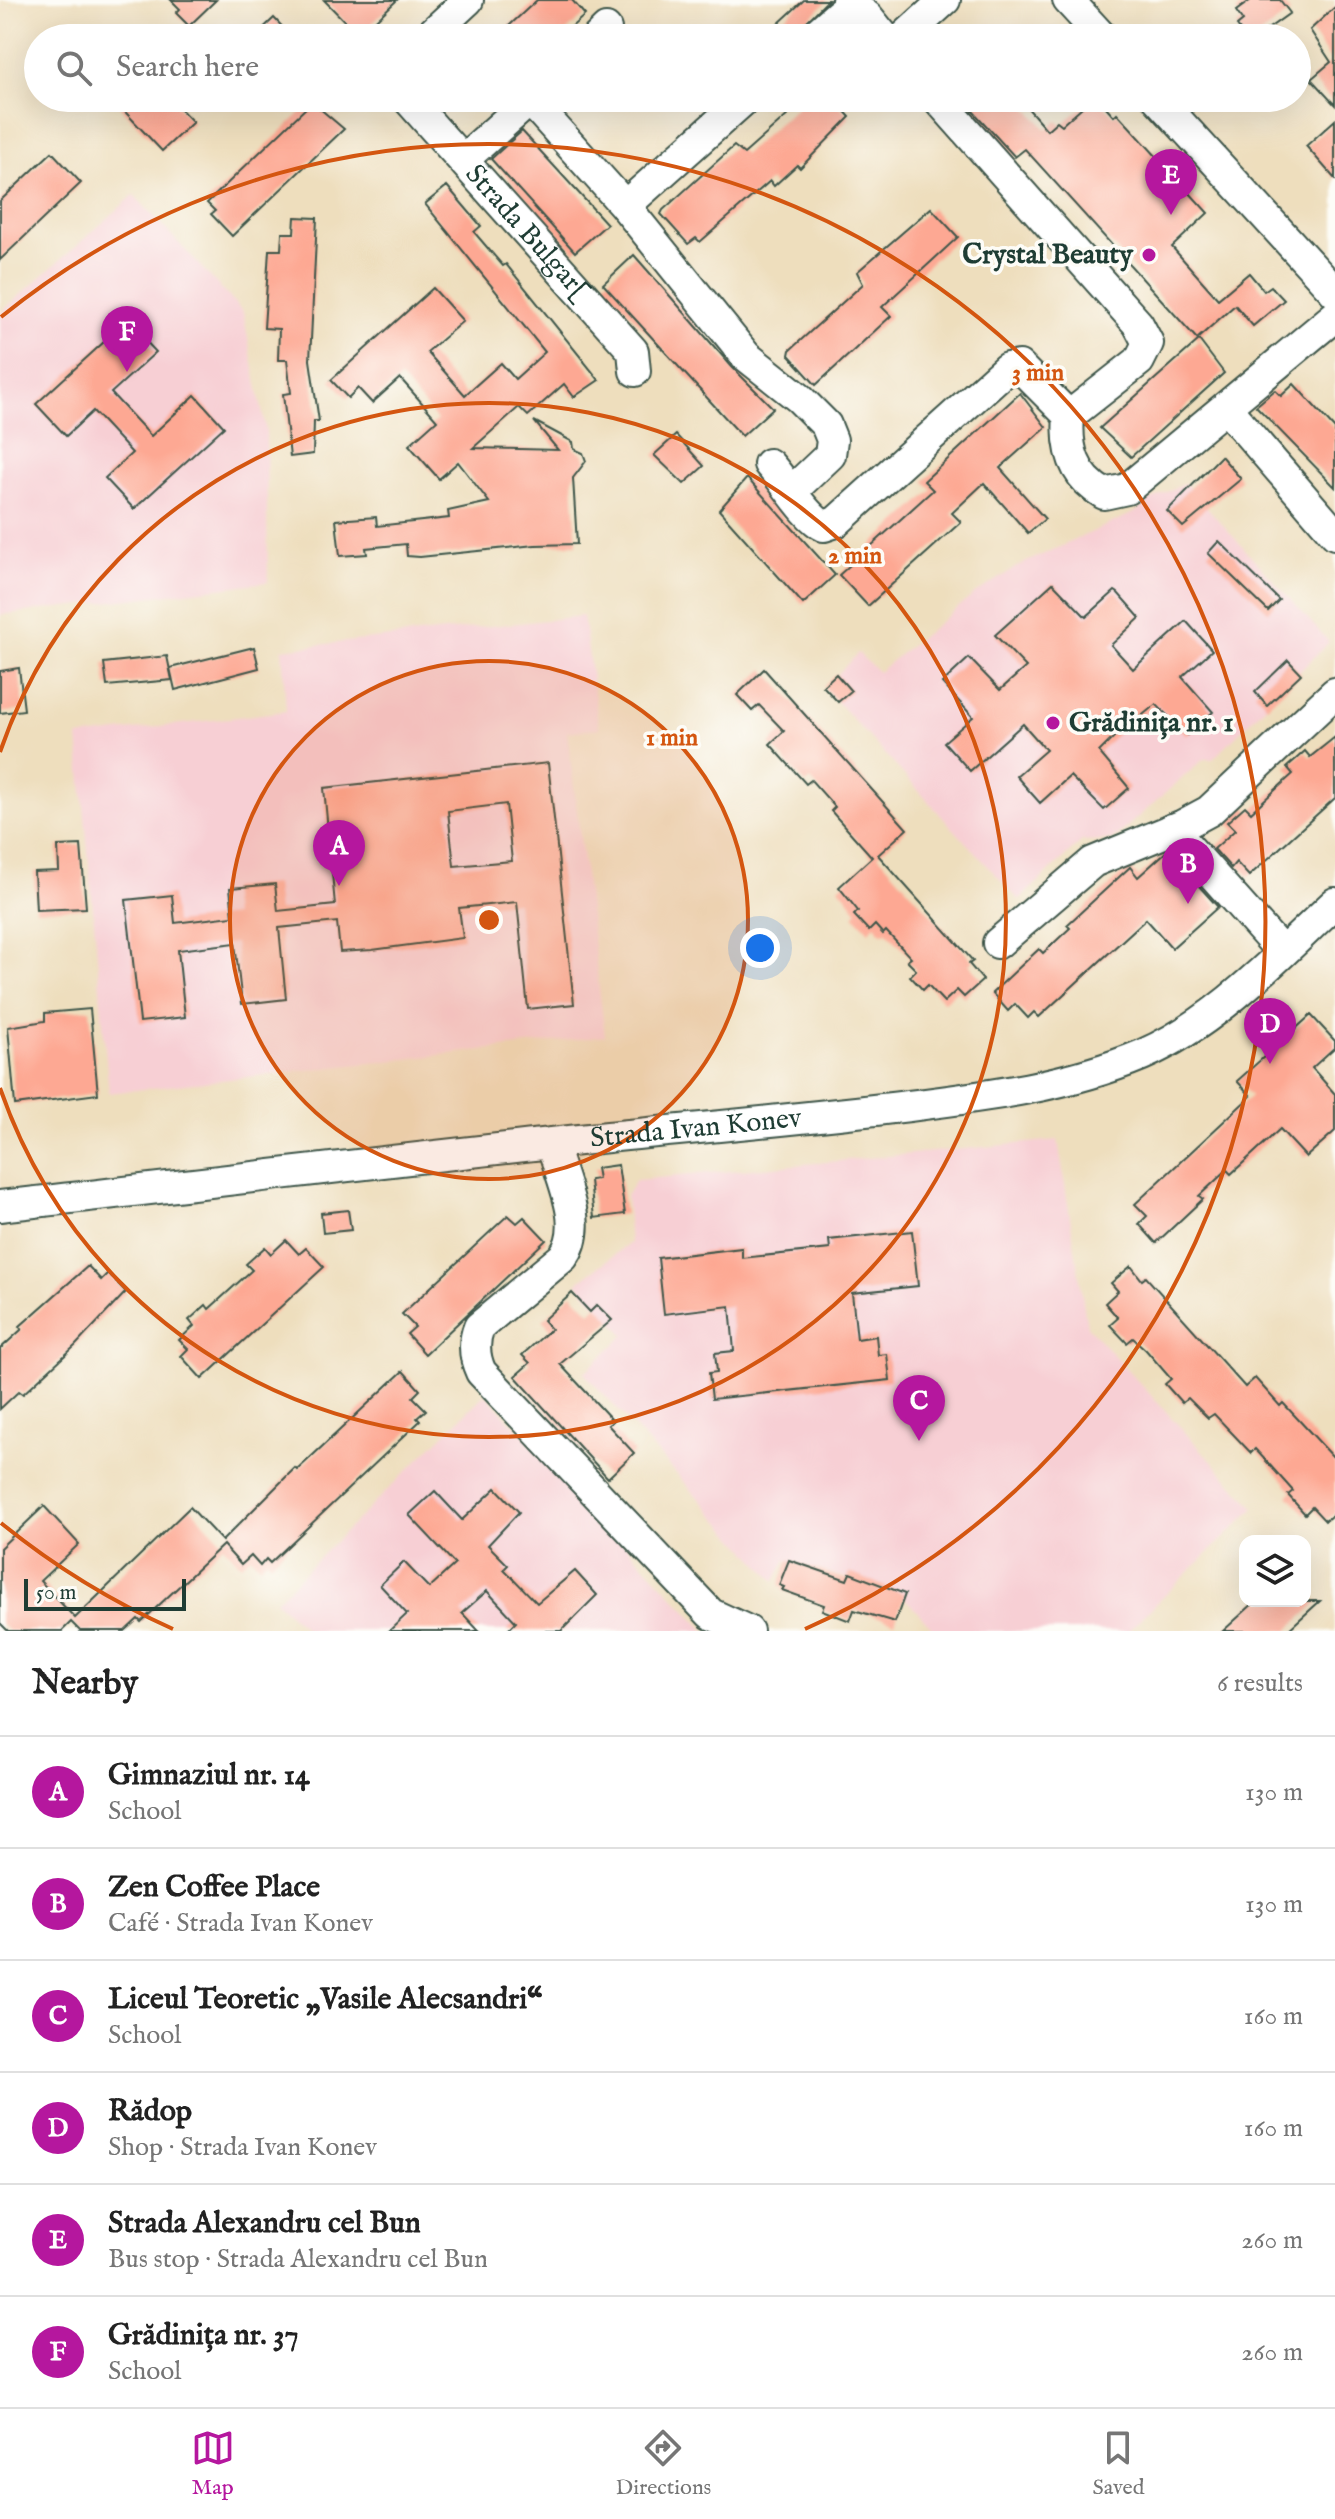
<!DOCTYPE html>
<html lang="en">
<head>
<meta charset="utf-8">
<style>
  body { margin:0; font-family:"IM FELL English",serif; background:#f2f2f2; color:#222 }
  .controls { position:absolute; right:24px; bottom:24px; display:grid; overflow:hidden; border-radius:16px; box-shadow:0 8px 32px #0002 }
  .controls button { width:72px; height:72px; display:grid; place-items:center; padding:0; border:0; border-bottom:2px solid #e0e0e0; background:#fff; color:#222; font:40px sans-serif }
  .scale { position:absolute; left:24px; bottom:20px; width:162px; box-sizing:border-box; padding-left:8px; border:4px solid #1f3d34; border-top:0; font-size:22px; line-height:28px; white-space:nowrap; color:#1f3d34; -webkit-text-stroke:6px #fdfcf7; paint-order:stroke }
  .you { position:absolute; left:760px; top:948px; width:28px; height:28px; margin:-20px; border:6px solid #fff; border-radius:50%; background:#1a73e8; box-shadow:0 0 0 12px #1a73e833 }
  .badge { display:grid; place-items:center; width:52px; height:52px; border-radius:50%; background:#b5179e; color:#fff; font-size:26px; font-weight:700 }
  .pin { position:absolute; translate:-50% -66px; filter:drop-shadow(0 2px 4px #0008) }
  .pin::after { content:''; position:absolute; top:42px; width:28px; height:24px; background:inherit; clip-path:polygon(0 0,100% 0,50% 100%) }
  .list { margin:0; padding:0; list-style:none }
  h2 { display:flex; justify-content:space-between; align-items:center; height:104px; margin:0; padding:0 32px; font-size:34px }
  h2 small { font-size:26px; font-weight:400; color:#767676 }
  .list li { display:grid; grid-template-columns:52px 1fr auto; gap:24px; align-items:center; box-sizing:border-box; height:112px; padding:0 32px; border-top:2px solid #e0e0e0 }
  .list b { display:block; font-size:30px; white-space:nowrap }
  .list p { margin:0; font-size:26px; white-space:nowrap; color:#767676 }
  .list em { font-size:26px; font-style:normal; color:#767676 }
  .icon { flex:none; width:44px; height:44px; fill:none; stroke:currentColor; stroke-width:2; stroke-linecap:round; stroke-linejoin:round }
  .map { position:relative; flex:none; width:1335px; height:1631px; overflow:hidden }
  .search { position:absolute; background:#fff; box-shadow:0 8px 32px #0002; left:24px; right:24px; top:24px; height:88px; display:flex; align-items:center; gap:20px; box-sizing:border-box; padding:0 28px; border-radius:44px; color:#767676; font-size:30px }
  .sheet { height:776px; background:#fff }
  nav { display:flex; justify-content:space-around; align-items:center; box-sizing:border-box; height:112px; border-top:2px solid #e0e0e0; background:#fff; font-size:22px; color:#767676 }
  nav a { display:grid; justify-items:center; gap:4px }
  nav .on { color:#b5179e }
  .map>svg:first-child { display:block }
</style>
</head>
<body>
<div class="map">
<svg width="1335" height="1631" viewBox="0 0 1335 1631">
  <rect width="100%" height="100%" fill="#fdfcf7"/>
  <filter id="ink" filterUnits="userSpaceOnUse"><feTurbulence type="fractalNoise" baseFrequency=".0125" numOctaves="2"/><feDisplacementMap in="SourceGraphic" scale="16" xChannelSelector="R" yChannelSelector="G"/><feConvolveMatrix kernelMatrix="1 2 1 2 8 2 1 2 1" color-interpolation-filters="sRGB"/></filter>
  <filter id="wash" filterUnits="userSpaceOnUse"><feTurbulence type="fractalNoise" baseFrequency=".006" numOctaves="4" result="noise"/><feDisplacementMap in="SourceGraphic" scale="32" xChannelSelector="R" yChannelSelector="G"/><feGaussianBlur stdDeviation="1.8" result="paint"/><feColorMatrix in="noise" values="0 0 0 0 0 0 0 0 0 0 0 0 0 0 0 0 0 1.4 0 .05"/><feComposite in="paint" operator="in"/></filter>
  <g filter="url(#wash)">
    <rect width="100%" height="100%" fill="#eedebd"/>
    <!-- built -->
    <g fill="#f7cfd4">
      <path d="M 134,195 L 243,312 L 266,431 L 268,582 L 0,615 L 0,313 Z"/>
      <path d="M 1185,483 L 1329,642 L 1213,759 L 1204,759 L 1112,840 L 1082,841 L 1019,900 L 824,688 L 858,653 L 878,672 L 976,593 L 1020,565 L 1136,512 L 1149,501 Z"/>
      <path d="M 583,616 L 599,728 L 567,732 L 605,1036 L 109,1093 L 78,737 L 286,711 L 282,649 Z"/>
      <path d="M 1058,1140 L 1087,1326 L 1255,1508 L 1128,1631 L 935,1631 L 902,1595 L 786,1560 L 775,1581 L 584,1373 L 625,1335 L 577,1283 L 630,1243 L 626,1196 L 636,1180 Z"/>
      <path d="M 485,1394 L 706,1631 L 308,1631 L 275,1601 Z"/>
    </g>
    <g id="blocks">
      <!-- building -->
      <g fill="#fda893" fill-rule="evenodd">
        <path d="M 171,0 L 216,0 L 189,26 L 176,13 L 180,9 Z"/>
        <path d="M 324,0 L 397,0 L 359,36 Z"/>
        <path d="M 537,0 L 572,0 L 585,15 L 559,38 L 496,38 Z"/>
        <path d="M 804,0 L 828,0 L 791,38 L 778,24 Z"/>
        <path d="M 1251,0 L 1280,0 L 1290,13 L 1255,38 L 1246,38 L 1237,26 L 1243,21 L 1236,11 Z"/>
        <path d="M 1335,7 L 1335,105 L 1311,79 L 1331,62 L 1310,30 Z"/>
        <path d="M 274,18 L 293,38 L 253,38 Z"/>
        <path d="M 112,98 L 170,98 L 193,122 L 162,151 Z"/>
        <path d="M 807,98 L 833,98 L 850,117 L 800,168 L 797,165 L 774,186 L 770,181 L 700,242 L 696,238 L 688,244 L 661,214 L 663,210 L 734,146 L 744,154 Z"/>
        <path d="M 961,98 L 1019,98 L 1047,130 L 1057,121 L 1062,125 L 1092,98 L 1098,98 L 1114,116 L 1117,113 L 1208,213 L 1172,247 L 1218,299 L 1249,273 L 1264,291 L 1271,286 L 1284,300 L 1253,326 L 1235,305 L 1197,339 L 1025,149 L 1015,157 Z"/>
        <path d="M 312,102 L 344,129 L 232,236 L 211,214 L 215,211 L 207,203 Z"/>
        <path d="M 1335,120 L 1335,179 L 1306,146 Z"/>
        <path d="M 522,131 L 607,224 L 575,252 L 491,159 Z"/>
        <path d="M 52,152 L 81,183 L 0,260 L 0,201 Z"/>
        <path d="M 447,186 L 481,226 L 474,232 L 503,266 L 506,264 L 599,380 L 574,397 L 564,384 L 528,416 L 519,407 L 473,448 L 558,450 L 534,421 L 573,442 L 574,449 L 583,453 L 586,461 L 573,478 L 577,544 L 535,545 L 420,557 L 407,556 L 406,544 L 366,548 L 367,554 L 340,556 L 336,520 L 376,517 L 377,526 L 449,518 L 448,511 L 489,502 L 458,462 L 439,479 L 409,445 L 437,420 L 400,378 L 372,403 L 358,388 L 348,398 L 331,380 L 433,288 L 463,321 L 427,352 L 465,395 L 501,363 L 515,379 L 545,352 L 425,204 Z"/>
        <path d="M 931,208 L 958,237 L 882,307 L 891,316 L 816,385 L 789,355 L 790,350 L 863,284 L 857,272 Z"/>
        <path d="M 295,217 L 317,218 L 310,360 L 319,421 L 314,421 L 313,454 L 290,457 L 283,394 L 291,393 L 287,360 L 278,360 L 279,329 L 264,328 L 269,250 L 281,250 L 282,233 L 294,233 Z"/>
        <path d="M 634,255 L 732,367 L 773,408 L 742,436 L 603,284 Z"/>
        <path d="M 127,321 L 156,352 L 111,393 L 151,436 L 195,395 L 224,427 L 134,509 L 105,478 L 132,453 L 93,411 L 66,436 L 36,404 Z"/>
        <path d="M 1199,340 L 1224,373 L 1131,457 L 1100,428 Z"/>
        <path d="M 1294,384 L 1335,429 L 1335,487 L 1256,406 L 1275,390 L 1281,396 Z"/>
        <path d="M 1020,393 L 1046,427 L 1000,468 L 1045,519 L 1028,533 L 984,483 L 952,513 L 961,522 L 868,606 L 839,575 L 933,490 L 924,481 Z"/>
        <path d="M 676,435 L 704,466 L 684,484 L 654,455 Z"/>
        <path d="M 1221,456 L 1241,479 L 1183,527 L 1167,511 Z"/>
        <path d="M 747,478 L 835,575 L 803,604 L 719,510 Z"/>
        <path d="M 1219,541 L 1279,600 L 1268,611 L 1208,553 Z"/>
        <path d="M 1053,583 L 1086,617 L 1115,591 L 1118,593 L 1140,618 L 1111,645 L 1133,669 L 1186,621 L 1212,650 L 1182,677 L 1213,712 L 1187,735 L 1156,704 L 1133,723 L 1131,720 L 1099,752 L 1129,788 L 1104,810 L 1070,776 L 1040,803 L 1016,776 L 1046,750 L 1023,724 L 970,771 L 944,742 L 973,717 L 942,683 L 969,658 L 1000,690 L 1026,667 L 995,635 Z"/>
        <path d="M 254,647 L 259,668 L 175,690 L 170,668 Z"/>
        <path d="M 167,656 L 172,680 L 107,686 L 104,663 Z"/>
        <path d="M 1288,660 L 1301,674 L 1267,706 L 1255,692 Z"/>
        <path d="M 19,668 L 24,710 L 0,713 L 0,671 Z"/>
        <path d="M 764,669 L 907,829 L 878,855 L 973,961 L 969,964 L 983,980 L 964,997 L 957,990 L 944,1002 L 928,985 L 923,990 L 910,976 L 916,970 L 907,961 L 911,958 L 886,931 L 883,934 L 875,925 L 869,931 L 854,915 L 858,911 L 839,887 L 872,857 L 831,811 L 835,807 L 811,780 L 806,784 L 770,744 L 784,731 L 759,705 L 752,711 L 737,695 Z"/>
        <path d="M 836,674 L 851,691 L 838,702 L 823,686 Z"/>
        <path d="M 1335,737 L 1335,798 L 1249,876 L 1236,862 L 1231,868 L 1214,849 L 1235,830 L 1227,822 L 1245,806 L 1251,812 L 1293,774 L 1287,767 L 1305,751 L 1310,757 Z"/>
        <path d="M 548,763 L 574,1004 L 528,1009 L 517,902 L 459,908 L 463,938 L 372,950 L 340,952 L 337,922 L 279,928 L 286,999 L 242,1004 L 235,943 L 178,950 L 185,1017 L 140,1022 L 126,900 L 172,895 L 175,923 L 233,916 L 230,888 L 275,884 L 278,911 L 335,905 L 324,788 ZM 506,804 L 512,861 L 454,866 L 448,811 Z"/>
        <path d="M 81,845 L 86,908 L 36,910 L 34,872 L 59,871 L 58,846 Z"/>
        <path d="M 1167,851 L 1218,907 L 1172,948 L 1146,919 L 1039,1017 L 1034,1012 L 1028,1018 L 1015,1004 L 1008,1011 L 992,993 L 1039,949 L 1043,953 L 1070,928 L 1067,925 L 1130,867 L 1138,877 Z"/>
        <path d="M 90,1009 L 98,1094 L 15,1105 L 8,1027 L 45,1021 L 45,1013 Z"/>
        <path d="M 1311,1015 L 1335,1041 L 1335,1047 L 1312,1068 L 1335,1094 L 1335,1131 L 1306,1157 L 1280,1129 L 1231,1174 L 1227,1170 L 1199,1196 L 1203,1199 L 1156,1243 L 1139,1224 L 1147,1216 L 1135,1204 L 1251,1096 L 1237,1081 Z"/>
        <path d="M 618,1165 L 625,1214 L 594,1218 L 590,1180 L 598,1179 L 596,1168 Z"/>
        <path d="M 348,1210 L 351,1230 L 323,1233 L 321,1213 Z"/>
        <path d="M 508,1215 L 517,1223 L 524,1217 L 546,1240 L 425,1354 L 407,1334 L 415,1327 L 402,1314 Z"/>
        <path d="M 912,1231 L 918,1286 L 852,1293 L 857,1339 L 876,1336 L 878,1355 L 887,1354 L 890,1380 L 712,1399 L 709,1373 L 717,1372 L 715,1353 L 734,1351 L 730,1306 L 664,1314 L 658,1258 L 742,1248 L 742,1258 L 830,1249 L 829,1240 Z"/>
        <path d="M 286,1240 L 299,1254 L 306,1248 L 324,1267 L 202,1379 L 181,1356 L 188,1349 L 179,1340 L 194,1326 L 189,1320 L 206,1305 L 209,1309 L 252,1270 L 246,1264 L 265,1247 L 271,1254 Z"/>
        <path d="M 88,1266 L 101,1280 L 108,1273 L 126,1292 L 75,1346 L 23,1394 L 19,1391 L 0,1409 L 0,1349 L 22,1329 L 19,1327 Z"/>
        <path d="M 1131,1266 L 1142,1280 L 1146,1277 L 1245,1387 L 1255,1378 L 1280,1406 L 1283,1403 L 1335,1459 L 1335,1513 L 1325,1521 L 1312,1507 L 1305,1514 L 1288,1495 L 1293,1491 L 1268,1463 L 1255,1449 L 1251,1453 L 1214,1414 L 1208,1418 L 1188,1398 L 1182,1403 L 1165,1384 L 1171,1379 L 1146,1350 L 1133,1338 L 1127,1343 L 1110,1325 L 1118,1318 L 1105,1303 L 1118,1291 L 1111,1283 Z"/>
        <path d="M 572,1293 L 590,1312 L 597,1305 L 612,1320 L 560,1364 L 613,1421 L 608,1425 L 634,1453 L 608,1478 L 515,1376 L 530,1363 L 522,1355 L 551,1329 L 543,1320 Z"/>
        <path d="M 403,1371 L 420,1390 L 413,1397 L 426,1410 L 417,1418 L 420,1421 L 270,1563 L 266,1559 L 260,1566 L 251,1556 L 241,1565 L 223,1545 L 141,1622 L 138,1619 L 125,1631 L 80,1631 L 71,1622 L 62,1631 L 8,1631 L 0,1623 L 0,1548 L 44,1506 L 79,1544 L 40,1581 L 75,1618 L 190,1507 L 222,1541 L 295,1468 L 297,1470 Z"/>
        <path d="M 496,1488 L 519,1512 L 488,1545 L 508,1565 L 504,1569 L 537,1603 L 575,1571 L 597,1595 L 561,1631 L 507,1631 L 516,1622 L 487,1591 L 462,1613 L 479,1631 L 389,1631 L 407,1614 L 380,1585 L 404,1562 L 429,1588 L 455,1564 L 409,1515 L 435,1491 L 462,1520 Z"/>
        <path d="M 789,1560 L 847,1580 L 850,1573 L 905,1594 L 895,1622 L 854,1610 L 850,1621 L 822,1610 L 824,1605 L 782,1590 L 784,1587 L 779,1585 Z"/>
        <path d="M 1256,1601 L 1320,1601 L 1287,1631 L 1223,1631 Z"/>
      </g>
    </g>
  </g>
  <g filter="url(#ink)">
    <use href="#blocks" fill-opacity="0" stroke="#3e5549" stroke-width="2"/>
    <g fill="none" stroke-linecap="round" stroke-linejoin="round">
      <!-- minor casing -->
      <g stroke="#3e5549" stroke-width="34">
        <g id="minor">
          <path d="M 847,0 L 868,17 L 885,38"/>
          <path d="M 1068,0 L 1103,38"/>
          <path d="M 427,38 L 468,0"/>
          <path d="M 597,38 L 606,29"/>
          <path d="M 812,38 L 839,14 L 855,9"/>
          <path d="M 903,38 L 945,0"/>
          <path id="s1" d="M 407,98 L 633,351 L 635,371"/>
          <path d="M 937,98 L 1138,324 L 1148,343 L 1139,361 L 1069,416 C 1066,449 1074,477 1104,494 L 1127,489 L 1335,316"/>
          <path d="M 1157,98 L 1335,292"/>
          <path d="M 530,100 L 625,206 L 746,356 L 799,398 L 826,425 L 832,440 L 830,455 L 793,490"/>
          <path d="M 464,159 L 532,98"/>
          <path d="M 625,206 L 746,98"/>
          <path d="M 1227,409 L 1335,534"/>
          <path d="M 769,464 C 784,480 806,518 824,526 L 836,522 L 1007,368 L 1019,366 L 1069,416"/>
          <path d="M 1172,829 L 1282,952"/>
          <path d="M 998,943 L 1093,862 L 1183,825 L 1209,811 L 1335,693"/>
          <path d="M 552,1143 C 560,1180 587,1224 563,1257 L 479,1327 C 473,1342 474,1357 481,1372 L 711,1614 L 748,1631"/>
          <path id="s2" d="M 0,1206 C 203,1184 405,1158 608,1137 C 709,1127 809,1118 909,1106 C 989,1096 1068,1086 1142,1055 C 1216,1023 1277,957 1335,903"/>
        </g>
      </g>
      <!-- minor -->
      <use href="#minor" stroke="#fff" stroke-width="30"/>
    </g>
  </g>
  <!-- distance rings -->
  <circle cx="489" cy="920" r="259" fill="#d45610" fill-opacity=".12"/>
  <g fill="none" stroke="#d45610" stroke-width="4">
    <circle cx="489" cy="920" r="259"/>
    <path d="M0 752A517 517 0 1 1 0 1088"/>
    <path d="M173 1629A776 776 0 0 1 1 1523M1 317A776 776 0 1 1 805 1629"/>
  </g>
  <!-- markers -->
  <g fill="#b5179e" stroke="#fdfcf7" stroke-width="3">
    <circle cx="1149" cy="255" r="8"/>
    <circle cx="1053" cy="723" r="8"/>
  </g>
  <g text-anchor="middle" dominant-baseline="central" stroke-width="7" stroke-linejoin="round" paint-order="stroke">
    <!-- street labels -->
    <g font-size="28" fill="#1f3d34" stroke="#fdfcf7">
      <text stroke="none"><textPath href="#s1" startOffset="180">Strada Bulgar[</textPath></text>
      <text stroke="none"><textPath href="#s2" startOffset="700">Strada Ivan Konev</textPath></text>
    </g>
    <!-- poi labels -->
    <g font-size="28" font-weight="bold" fill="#1f3d34" stroke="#fdfcf7" text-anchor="end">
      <text x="1133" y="255">Crystal Beauty</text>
      <text x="1069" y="723" text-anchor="start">Grădinița nr. 1</text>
    </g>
  </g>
  <circle cx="489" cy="920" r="12" fill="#d45610" stroke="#fdfcf7" stroke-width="4"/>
  <g font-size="24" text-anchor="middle" font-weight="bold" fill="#d45610" stroke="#fdfcf7" stroke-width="7" stroke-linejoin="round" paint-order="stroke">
    <text x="1038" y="380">3 min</text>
    <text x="855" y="563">2 min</text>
    <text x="672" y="745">1 min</text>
  </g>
</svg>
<div class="controls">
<button><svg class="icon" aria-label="layers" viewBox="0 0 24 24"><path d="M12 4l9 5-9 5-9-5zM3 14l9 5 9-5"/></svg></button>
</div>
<div class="scale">50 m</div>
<div class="you"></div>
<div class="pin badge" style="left:339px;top:886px">A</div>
<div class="pin badge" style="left:1188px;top:904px">B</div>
<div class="pin badge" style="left:919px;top:1441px">C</div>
<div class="pin badge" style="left:1270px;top:1064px">D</div>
<div class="pin badge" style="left:1171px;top:215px">E</div>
<div class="pin badge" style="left:127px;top:372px">F</div>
<div class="search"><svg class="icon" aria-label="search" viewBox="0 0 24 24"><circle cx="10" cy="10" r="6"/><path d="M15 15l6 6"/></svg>Search here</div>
</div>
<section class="sheet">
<h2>Nearby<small>6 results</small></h2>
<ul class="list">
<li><span class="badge">A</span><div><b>Gimnaziul nr. 14</b><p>School</p></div><em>130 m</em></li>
<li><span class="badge">B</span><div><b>Zen Coffee Place</b><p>Café · Strada Ivan Konev</p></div><em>130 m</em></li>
<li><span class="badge">C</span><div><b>Liceul Teoretic „Vasile Alecsandri“</b><p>School</p></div><em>160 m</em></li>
<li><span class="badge">D</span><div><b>Rădop</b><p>Shop · Strada Ivan Konev</p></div><em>160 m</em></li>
<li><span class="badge">E</span><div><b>Strada Alexandru cel Bun</b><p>Bus stop · Strada Alexandru cel Bun</p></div><em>260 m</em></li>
<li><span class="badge">F</span><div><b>Grădinița nr. 37</b><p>School</p></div><em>260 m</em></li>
</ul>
</section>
<nav>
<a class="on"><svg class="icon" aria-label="map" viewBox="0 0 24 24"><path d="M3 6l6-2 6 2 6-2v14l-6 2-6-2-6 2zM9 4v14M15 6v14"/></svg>Map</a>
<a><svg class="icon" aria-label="directions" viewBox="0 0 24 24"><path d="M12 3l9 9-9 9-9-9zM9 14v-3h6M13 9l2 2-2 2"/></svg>Directions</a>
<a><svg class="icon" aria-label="saved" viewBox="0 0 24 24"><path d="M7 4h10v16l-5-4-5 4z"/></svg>Saved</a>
</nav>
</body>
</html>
